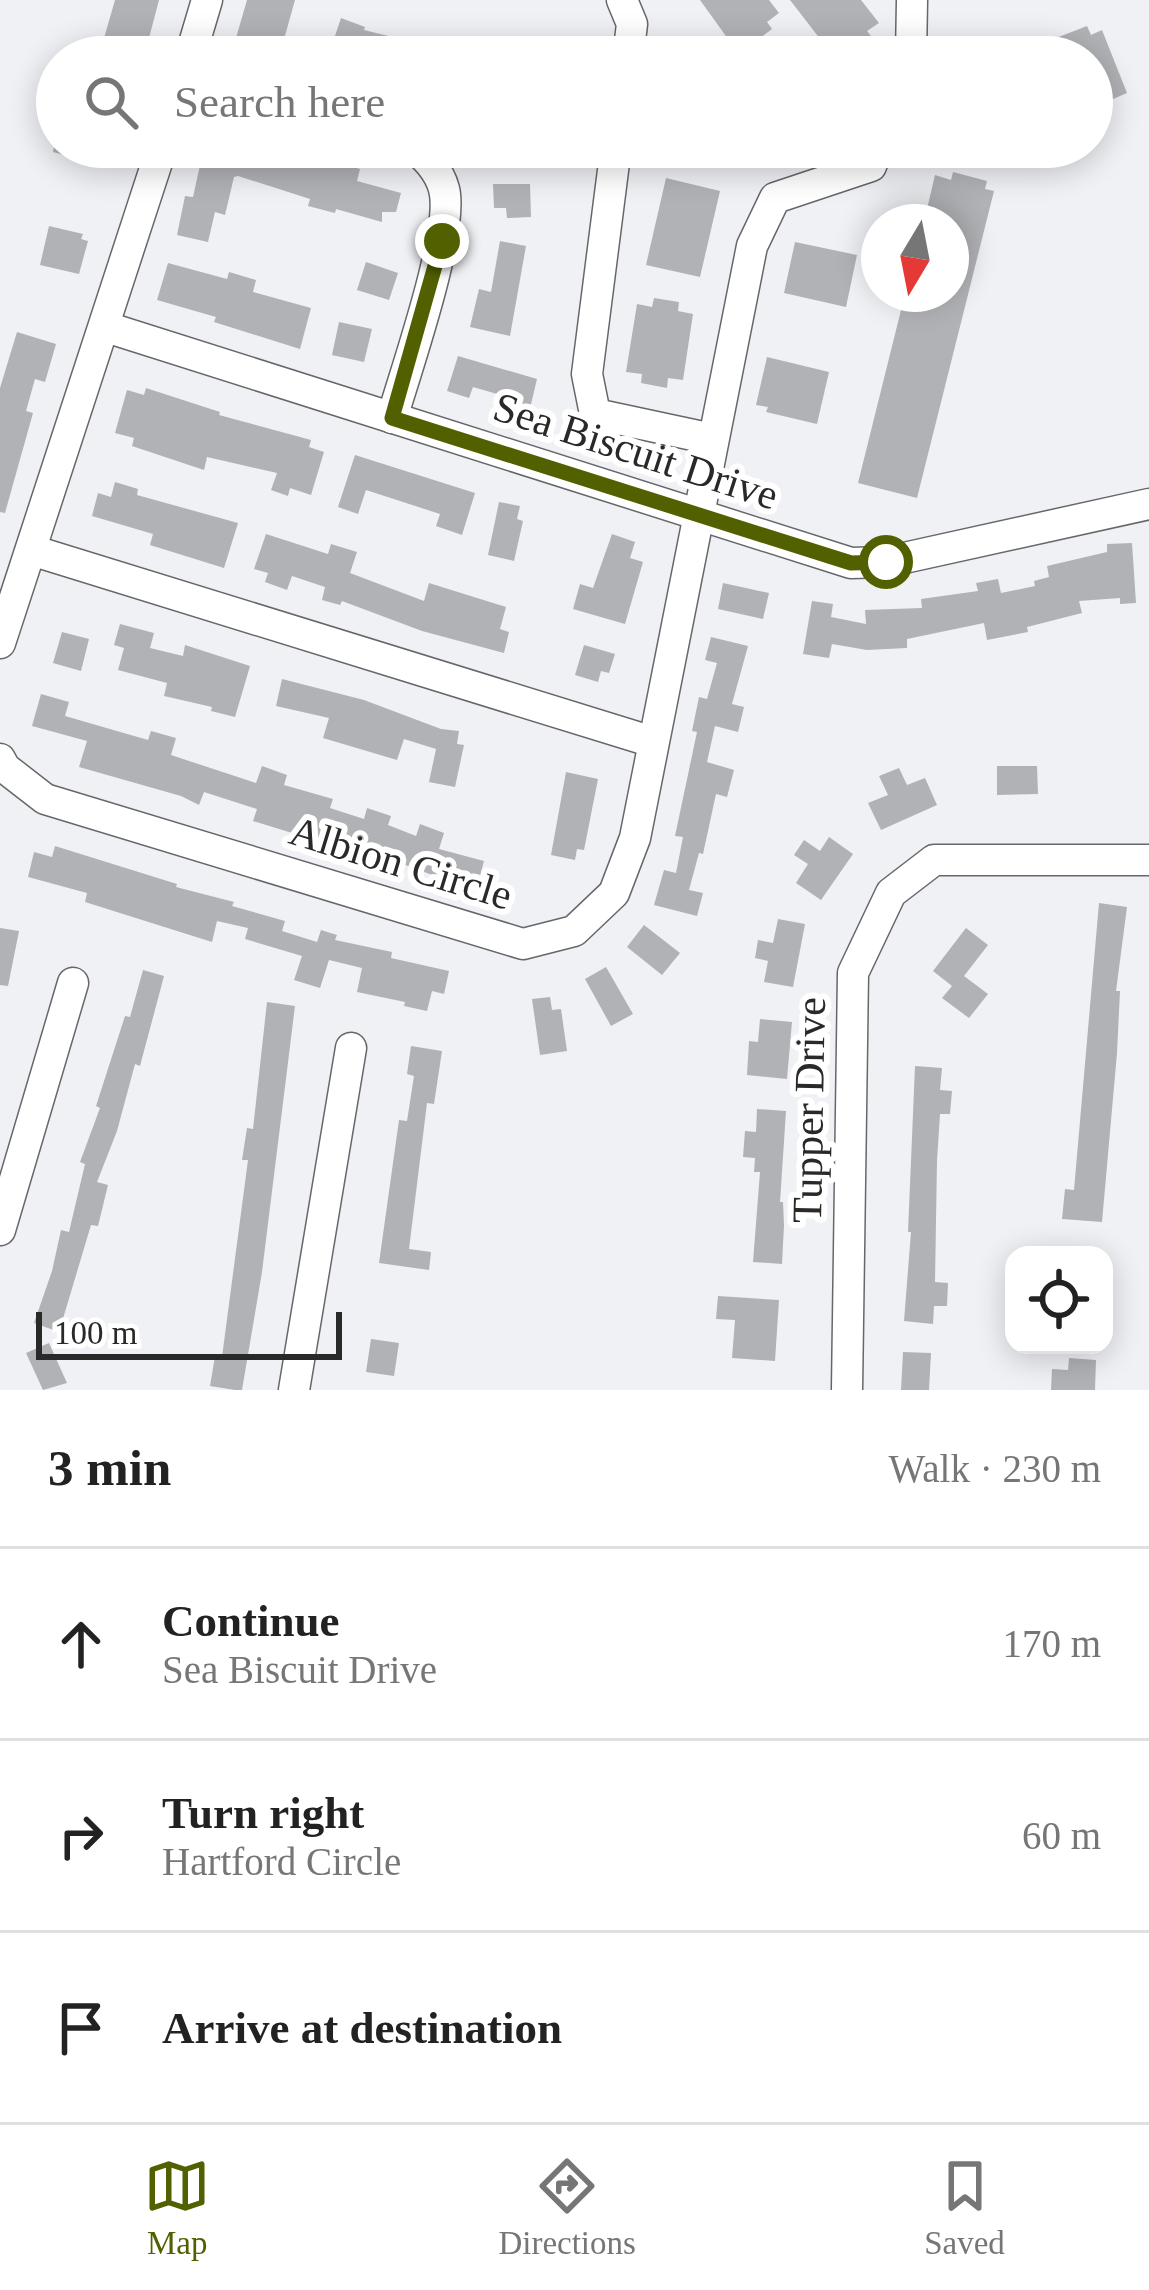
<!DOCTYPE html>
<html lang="en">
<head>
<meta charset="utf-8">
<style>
  body { margin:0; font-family:Georgia,serif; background:#f2f2f2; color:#222 }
  .controls { position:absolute; right:36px; bottom:36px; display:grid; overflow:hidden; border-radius:24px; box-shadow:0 6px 30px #0003 }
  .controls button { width:108px; height:108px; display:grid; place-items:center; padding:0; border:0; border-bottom:3px solid #e0e0e0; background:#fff; color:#222; font:60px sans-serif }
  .compass { position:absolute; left:861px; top:204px; width:108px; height:108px; border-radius:50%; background:#fff; box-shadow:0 6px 30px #0003; rotate:190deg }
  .scale { position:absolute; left:36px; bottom:30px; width:306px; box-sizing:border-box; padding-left:12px; border:6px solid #29292a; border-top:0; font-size:33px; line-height:42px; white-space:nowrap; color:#29292a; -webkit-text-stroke:9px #fff; paint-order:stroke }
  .stop { position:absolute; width:36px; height:36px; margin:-27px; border:9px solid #536000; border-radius:50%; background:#fff }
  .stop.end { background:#536000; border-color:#fff; box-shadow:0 3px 12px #0008 }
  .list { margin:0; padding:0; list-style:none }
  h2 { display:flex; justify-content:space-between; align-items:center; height:156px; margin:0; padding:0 48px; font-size:51px }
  h2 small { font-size:39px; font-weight:400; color:#767676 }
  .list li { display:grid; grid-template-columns:78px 1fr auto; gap:36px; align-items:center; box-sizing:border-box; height:192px; padding:0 48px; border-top:3px solid #e0e0e0 }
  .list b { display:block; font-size:45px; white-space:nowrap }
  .list p { margin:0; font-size:39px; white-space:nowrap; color:#767676 }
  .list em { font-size:39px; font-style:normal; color:#767676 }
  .icon { flex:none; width:66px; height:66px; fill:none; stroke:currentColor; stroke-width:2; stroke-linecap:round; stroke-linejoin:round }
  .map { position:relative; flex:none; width:1149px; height:1390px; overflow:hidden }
  .search { position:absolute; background:#fff; box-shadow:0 6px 30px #0003; left:36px; right:36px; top:36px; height:132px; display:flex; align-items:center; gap:30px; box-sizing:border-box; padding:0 42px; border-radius:66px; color:#767676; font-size:45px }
  .sheet { height:732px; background:#fff }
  nav { display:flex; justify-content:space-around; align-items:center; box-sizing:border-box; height:168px; border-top:3px solid #e0e0e0; background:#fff; font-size:33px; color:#767676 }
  nav a { display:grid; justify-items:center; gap:6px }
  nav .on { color:#536000 }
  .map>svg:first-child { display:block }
</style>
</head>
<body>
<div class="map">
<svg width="1149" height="1390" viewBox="0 0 1149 1390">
  <rect width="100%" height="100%" fill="#f0f1f5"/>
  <!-- building -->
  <g fill="#b0b2b5">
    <path d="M 115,0 L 159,0 L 144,57 L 122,55 L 125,44 L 104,38 Z"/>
    <path d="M 247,0 L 295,0 L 281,50 L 236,38 Z"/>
    <path d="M 700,0 L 769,0 L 779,13 L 767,22 L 772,29 L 751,45 L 746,37 L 733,46 Z"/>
    <path d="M 790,0 L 861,0 L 879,23 L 867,31 L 874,40 L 853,56 L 847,48 L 834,57 Z"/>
    <path d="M 341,18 L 365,27 L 364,30 L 417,43 L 414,57 L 328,57 Z"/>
    <path d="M 1087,26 L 1091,35 L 1102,30 L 1127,93 L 1092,108 L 1092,57 L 1042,57 L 1038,45 Z"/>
    <path d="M 54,147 L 117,147 L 111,168 L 53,152 Z"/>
    <path d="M 204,147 L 289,147 L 360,169 L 357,181 L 401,193 L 396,212 L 382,212 L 382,222 L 336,209 L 335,213 L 308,206 L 310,199 L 238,176 L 234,177 L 225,215 L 215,212 L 208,242 L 177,235 L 185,196 L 193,197 Z"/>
    <path d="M 953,172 L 987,181 L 985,189 L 994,191 L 917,498 L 858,483 L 905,294 L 951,294 L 951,222 L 924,222 L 935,175 L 951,180 Z"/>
    <path d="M 666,178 L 720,191 L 700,277 L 646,265 Z"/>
    <path d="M 493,184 L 530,184 L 531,217 L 507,218 L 506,208 L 494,208 Z"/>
    <path d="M 49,226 L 83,234 L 81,239 L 88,241 L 79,274 L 40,265 Z"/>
    <path d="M 500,241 L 526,246 L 510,336 L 470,327 L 479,289 L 491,292 Z"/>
    <path d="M 795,242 L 857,255 L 846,307 L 784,293 Z"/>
    <path d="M 366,262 L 398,273 L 389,300 L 357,290 Z"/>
    <path d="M 168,263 L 227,279 L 229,272 L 256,280 L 253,292 L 311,308 L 300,349 L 214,322 L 216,317 L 157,300 Z"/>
    <path d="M 654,298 L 679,302 L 678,311 L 693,314 L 683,380 L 668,378 L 667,388 L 641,383 L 642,374 L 626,372 L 637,304 L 652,307 Z"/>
    <path d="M 339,322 L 372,329 L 364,362 L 332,355 Z"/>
    <path d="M 17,332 L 56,344 L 45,382 L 35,379 L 26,411 L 33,413 L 5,513 L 0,512 L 0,388 Z"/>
    <path d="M 458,356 L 537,379 L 527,421 L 499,414 L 504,396 L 473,387 L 469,398 L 447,391 Z"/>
    <path d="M 767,357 L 829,372 L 817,424 L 766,412 L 768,407 L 756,405 Z"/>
    <path d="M 146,388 L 220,412 L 219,415 L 311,440 L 309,447 L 324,452 L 311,495 L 290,488 L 288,496 L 271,490 L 277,473 L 207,457 L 204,470 L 132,446 L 134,438 L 115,433 L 127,390 L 144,395 Z"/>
    <path d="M 355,455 L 475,493 L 462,535 L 436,526 L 440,514 L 366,490 L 358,514 L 338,507 Z"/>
    <path d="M 115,482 L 138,489 L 137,495 L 238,523 L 224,568 L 150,545 L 153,534 L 92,516 L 98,493 L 111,497 Z"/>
    <path d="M 499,502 L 520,506 L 517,519 L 523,521 L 514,561 L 488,555 Z"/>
    <path d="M 266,534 L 328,554 L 331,544 L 357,552 L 350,573 L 424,601 L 429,583 L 506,607 L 500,629 L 509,632 L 504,653 L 422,631 L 342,601 L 340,605 L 322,600 L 325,587 L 292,576 L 287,590 L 265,582 L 268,573 L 254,569 Z"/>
    <path d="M 612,534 L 635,542 L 630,558 L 643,562 L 625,624 L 573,609 L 580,584 L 593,588 Z"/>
    <path d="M 1132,543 L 1136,603 L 1120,604 L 1120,598 L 1079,601 L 1082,613 L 1027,627 L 1028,632 L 987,640 L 984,623 L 907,639 L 907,648 L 867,650 L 832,644 L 829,658 L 803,654 L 812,601 L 833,604 L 831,617 L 866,624 L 865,610 L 922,608 L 921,599 L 978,591 L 976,583 L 998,579 L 1001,593 L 1035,586 L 1034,581 L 1049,577 L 1047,566 L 1107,552 L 1107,544 Z"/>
    <path d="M 723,583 L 769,593 L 763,619 L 718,609 Z"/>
    <path d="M 120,624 L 154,633 L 150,648 L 183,656 L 185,645 L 250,666 L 235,717 L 211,711 L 212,707 L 164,696 L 167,683 L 118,670 L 124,648 L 114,645 Z"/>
    <path d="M 62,632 L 89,639 L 81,671 L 53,663 Z"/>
    <path d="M 711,637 L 748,646 L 732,704 L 744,707 L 738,732 L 715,726 L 707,762 L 734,770 L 727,797 L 716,794 L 703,854 L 699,853 L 689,890 L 703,893 L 697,916 L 654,905 L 664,870 L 676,873 L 683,837 L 675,836 L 697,732 L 692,731 L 699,697 L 707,699 L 717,663 L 705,660 Z"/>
    <path d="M 584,645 L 615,654 L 609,673 L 601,671 L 598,682 L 575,675 Z"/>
    <path d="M 282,679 L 364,700 L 441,729 L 459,731 L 457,744 L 464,745 L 455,787 L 429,782 L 436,749 L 404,739 L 397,760 L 323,738 L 329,718 L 276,706 Z"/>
    <path d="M 41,694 L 69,702 L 65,716 L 148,740 L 151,731 L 176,738 L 171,755 L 256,783 L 262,766 L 287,775 L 284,785 L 333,799 L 330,808 L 364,819 L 367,808 L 391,816 L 388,825 L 416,836 L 420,824 L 444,833 L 439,849 L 484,861 L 476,891 L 378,855 L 376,859 L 253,821 L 257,809 L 204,792 L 199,805 L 181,796 L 79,767 L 87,741 L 32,726 Z"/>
    <path d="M 997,766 L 1037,766 L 1038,794 L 997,795 Z"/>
    <path d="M 899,768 L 907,785 L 925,778 L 937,805 L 881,830 L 868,803 L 888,795 L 879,776 Z"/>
    <path d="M 566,772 L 598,779 L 584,850 L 577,849 L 575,860 L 551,855 Z"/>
    <path d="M 829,837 L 853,854 L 821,900 L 796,883 L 808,864 L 794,855 L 804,840 L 820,851 Z"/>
    <path d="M 55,846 L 177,884 L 176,887 L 234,902 L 232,906 L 285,921 L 282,931 L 317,942 L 321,930 L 337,935 L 335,940 L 392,952 L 391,958 L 449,971 L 444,994 L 432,991 L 427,1011 L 404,1006 L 405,1002 L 357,992 L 362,968 L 329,960 L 320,988 L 294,980 L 302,956 L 245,939 L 248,928 L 217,921 L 212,942 L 85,902 L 87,893 L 28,877 L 34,852 L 52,857 Z"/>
    <path d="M 1099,903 L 1127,907 L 1116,991 L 1120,991 L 1117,1053 L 1102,1222 L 1062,1219 L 1065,1189 L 1074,1190 Z"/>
    <path d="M 778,919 L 805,924 L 793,987 L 764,982 L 768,961 L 755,958 L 758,940 L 773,943 Z"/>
    <path d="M 644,925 L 680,953 L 662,975 L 627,947 Z"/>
    <path d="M 0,928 L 19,931 L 8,986 L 0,985 Z"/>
    <path d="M 966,928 L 988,945 L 964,976 L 988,994 L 969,1018 L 942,998 L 952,986 L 933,971 Z"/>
    <path d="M 606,967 L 633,1014 L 611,1026 L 585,979 Z"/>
    <path d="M 143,970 L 164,976 L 140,1066 L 135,1064 L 117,1131 L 97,1182 L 108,1185 L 98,1226 L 91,1225 L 59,1332 L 34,1323 L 52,1271 L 61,1230 L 69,1232 L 85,1164 L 80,1162 L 100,1108 L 96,1106 L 125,1016 L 130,1017 Z"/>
    <path d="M 550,997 L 552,1010 L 561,1009 L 567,1051 L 540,1055 L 532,999 Z"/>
    <path d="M 267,1002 L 295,1006 L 262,1272 L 242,1390 L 235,1390 L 210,1386 L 215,1356 L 222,1357 L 248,1160 L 242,1160 L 247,1128 L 253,1129 Z"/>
    <path d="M 760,1019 L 792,1022 L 787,1079 L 747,1075 L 749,1041 L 758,1042 Z"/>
    <path d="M 411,1046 L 442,1051 L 434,1104 L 427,1103 L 409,1249 L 431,1252 L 429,1270 L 379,1263 L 399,1120 L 407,1121 L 414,1076 L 407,1074 Z"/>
    <path d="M 915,1066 L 942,1068 L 940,1090 L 952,1091 L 950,1114 L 940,1114 L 937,1161 L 935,1282 L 948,1283 L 947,1306 L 934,1306 L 933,1324 L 904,1321 L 911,1232 L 908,1232 Z"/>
    <path d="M 757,1109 L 786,1111 L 780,1202 L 783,1202 L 784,1225 L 782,1264 L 753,1262 L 760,1172 L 754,1172 L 755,1158 L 743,1157 L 745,1131 L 756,1132 Z"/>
    <path d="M 718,1296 L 779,1300 L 775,1361 L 732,1358 L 735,1320 L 716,1319 Z"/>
    <path d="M 371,1339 L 399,1343 L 394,1376 L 366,1372 Z"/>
    <path d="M 49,1343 L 67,1383 L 43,1390 L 26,1353 Z"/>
    <path d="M 903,1352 L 931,1353 L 929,1390 L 901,1390 Z"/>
    <path d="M 1069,1358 L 1096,1360 L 1095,1390 L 1051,1390 L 1052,1369 L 1068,1370 Z"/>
  </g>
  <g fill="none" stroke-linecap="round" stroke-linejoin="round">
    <!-- minor casing -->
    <g stroke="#66676a" stroke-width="33">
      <g id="minor">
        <path d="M 622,0 L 632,24 L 628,57"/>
        <path d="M 190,57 L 207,0"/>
        <path d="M 911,57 L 912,0"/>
        <path d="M 616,147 L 587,374 L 595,414 L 712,439"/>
        <path d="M 106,327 L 851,563 L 886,562 L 1149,504"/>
        <path d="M 392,418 C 406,370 455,230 444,189 C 440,173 424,152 409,147"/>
        <path d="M 31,550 L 653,742"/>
        <path d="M 0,643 L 162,147"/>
        <path d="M 0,759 L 5,768 L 45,799 L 523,944 L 574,931 L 614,893 L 635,838 L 752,246 L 775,198 L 871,166 L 878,147"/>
        <path d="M 0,1230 L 73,983"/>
        <path d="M 294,1390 L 351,1048"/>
        <path d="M 847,1390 L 853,973 L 891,893 L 934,860 L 1149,860"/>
      </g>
    </g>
    <!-- minor -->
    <use href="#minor" stroke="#fff" stroke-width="30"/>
  </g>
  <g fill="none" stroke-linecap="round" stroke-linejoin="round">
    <!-- route -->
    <path stroke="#536000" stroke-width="15" d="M 442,241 L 392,418 L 851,563 L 886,562"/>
  </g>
  <g text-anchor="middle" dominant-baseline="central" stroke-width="12" stroke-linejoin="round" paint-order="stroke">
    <!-- street labels -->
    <g font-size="42" fill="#29292a" stroke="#fff">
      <text transform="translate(636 451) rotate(18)">Sea Biscuit Drive</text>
      <text transform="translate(401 863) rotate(17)">Albion Circle</text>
      <text transform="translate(809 1110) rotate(-89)">Tupper Drive</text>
    </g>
  </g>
</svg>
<div class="controls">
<button><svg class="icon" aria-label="locate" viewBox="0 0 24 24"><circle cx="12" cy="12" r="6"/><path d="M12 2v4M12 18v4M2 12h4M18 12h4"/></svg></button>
</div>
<svg class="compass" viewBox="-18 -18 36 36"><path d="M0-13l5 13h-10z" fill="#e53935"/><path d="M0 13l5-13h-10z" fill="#767676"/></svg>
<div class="scale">100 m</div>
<div class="stop" style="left:886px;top:562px"></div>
<div class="stop end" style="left:442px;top:241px"></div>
<div class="search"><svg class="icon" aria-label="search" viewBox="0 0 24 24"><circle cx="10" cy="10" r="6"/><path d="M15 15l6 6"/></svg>Search here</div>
</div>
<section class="sheet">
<h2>3 min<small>Walk · 230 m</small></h2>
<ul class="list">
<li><svg class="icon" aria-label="ahead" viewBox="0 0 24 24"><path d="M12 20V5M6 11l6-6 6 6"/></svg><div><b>Continue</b><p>Sea Biscuit Drive</p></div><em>170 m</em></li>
<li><svg class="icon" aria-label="right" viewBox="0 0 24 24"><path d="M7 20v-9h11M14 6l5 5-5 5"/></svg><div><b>Turn right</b><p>Hartford Circle</p></div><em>60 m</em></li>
<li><svg class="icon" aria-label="arrive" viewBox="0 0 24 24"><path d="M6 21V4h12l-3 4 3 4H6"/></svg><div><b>Arrive at destination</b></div></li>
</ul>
</section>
<nav>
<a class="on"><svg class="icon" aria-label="map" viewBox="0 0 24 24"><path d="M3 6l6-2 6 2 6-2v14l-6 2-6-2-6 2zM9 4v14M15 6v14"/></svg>Map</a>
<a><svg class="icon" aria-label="directions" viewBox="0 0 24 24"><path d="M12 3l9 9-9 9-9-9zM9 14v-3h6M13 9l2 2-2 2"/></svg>Directions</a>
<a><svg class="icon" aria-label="saved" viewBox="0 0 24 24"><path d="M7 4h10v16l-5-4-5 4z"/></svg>Saved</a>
</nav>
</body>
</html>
